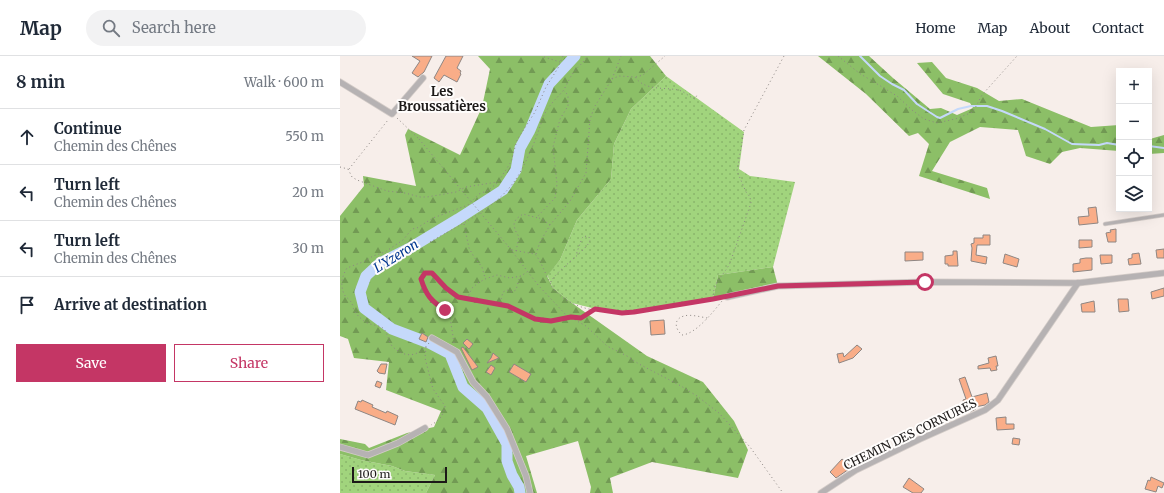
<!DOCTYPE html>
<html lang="en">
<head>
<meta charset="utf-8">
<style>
  body { margin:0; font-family:Merriweather,serif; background:#f2f2f3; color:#1f2937 }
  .controls { position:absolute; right:12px; top:12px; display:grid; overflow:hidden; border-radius:0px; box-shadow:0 4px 16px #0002 }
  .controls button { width:36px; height:36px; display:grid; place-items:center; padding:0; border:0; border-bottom:1px solid #e0e1e3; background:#fff; color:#1f2937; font:20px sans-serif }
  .scale { position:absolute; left:12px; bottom:10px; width:95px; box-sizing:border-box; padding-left:4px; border:2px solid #1c1918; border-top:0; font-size:11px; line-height:14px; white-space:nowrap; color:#1c1918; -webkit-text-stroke:3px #fffdfc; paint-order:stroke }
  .stop { position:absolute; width:12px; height:12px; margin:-9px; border:3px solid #c43665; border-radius:50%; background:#fff }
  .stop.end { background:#c43665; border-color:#fff; box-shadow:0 1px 4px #0008 }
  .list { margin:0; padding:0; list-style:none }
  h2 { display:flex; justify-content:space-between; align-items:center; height:52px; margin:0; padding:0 16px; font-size:17px }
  h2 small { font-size:13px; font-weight:400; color:#747a83 }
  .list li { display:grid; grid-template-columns:26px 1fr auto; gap:12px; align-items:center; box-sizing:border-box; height:56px; padding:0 16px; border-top:1px solid #e0e1e3 }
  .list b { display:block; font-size:15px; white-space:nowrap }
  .list p { margin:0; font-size:13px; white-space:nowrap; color:#747a83 }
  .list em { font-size:13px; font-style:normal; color:#747a83 }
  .actions { display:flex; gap:8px; padding:12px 16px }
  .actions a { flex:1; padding:9px 0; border:1px solid #c43665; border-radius:0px; text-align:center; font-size:14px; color:#c43665 }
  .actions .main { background:#c43665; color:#fff }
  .icon { flex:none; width:22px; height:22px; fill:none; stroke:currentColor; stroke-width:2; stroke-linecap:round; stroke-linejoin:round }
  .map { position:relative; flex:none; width:824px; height:437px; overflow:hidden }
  header { display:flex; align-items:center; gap:24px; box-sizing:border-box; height:56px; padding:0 20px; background:#fff; border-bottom:1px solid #e0e1e3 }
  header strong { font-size:19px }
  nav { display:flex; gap:22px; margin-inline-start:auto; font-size:14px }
  .search { width:280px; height:36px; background:#f2f2f3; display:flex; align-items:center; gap:10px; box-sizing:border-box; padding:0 14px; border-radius:22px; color:#747a83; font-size:15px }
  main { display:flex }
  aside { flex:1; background:#fff }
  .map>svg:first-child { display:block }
</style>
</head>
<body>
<header>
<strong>Map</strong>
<div class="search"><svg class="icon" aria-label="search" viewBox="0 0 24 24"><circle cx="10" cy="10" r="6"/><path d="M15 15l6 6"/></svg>Search here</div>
<nav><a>Home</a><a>Map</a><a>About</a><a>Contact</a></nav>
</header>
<main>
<aside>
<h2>8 min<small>Walk · 600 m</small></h2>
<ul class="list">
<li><svg class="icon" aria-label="ahead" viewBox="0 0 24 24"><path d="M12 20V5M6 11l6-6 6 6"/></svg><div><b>Continue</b><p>Chemin des Chênes</p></div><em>550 m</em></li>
<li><svg class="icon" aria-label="left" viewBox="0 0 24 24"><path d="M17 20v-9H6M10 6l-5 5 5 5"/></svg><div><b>Turn left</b><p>Chemin des Chênes</p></div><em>20 m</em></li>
<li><svg class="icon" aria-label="left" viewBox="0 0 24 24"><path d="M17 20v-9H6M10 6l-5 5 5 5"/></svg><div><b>Turn left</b><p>Chemin des Chênes</p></div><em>30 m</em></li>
<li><svg class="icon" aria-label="arrive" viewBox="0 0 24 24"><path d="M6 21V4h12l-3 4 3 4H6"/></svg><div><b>Arrive at destination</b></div></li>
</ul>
<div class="actions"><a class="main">Save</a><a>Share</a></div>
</aside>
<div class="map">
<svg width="824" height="437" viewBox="0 0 824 437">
  <defs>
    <pattern id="grass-dots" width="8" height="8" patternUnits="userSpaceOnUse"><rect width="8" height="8" fill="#a1d47d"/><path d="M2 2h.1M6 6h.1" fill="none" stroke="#8ab56b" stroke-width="1.8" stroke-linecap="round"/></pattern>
    <pattern id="forest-firs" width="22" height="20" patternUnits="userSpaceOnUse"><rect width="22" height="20" fill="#8cbf67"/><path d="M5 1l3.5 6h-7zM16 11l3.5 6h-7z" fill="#729a54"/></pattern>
  </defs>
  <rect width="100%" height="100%" fill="#f7eeea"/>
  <!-- grass -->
  <g fill="url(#grass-dots)">
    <path d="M 326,20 L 404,76 L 399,113 L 410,120 L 455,126 L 433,211 L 378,219 L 373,243 L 294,256 L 268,256 L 232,247 L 213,232 L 207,219 L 220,204 L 237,164 L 271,123 L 274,88 L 291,53 Z"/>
    <path d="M 0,398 L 21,404 L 52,410 L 65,415 L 95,419 L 86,437 L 0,437 Z"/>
  </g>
  <!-- forest -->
  <g fill="url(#forest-firs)">
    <path d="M 138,0 L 310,0 L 326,20 L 291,53 L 274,88 L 271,123 L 237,164 L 220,204 L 207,220 L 213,232 L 232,247 L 307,300 L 363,326 L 394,365 L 408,394 L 398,422 L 312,406 L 270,422 L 273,437 L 250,437 L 251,431 L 238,385 L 186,400 L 197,437 L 86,437 L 95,419 L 65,415 L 52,410 L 21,404 L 0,398 L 0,383 L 25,388 L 29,392 L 67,377 L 94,371 L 101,355 L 46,334 L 49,306 L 14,302 L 8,283 L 0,280 L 0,160 L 24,130 L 23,120 L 76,130 L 65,79 L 68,73 L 120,99 L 142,51 L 150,13 Z"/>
    <path d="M 478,0 L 529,0 L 553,22 L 590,53 L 601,52 L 617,59 L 633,52 L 630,47 L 603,38 L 577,7 L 592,6 L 606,22 L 637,32 L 659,45 L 682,43 L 751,71 L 779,69 L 779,95 L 740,92 L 722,96 L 710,108 L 686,100 L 678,74 L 640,71 L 610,86 L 592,115 L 647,132 L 650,143 L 579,120 L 589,88 L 578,77 L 569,80 L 526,38 Z"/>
    <path d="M 809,67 L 812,67 L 810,83 L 824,79 L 824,97 L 809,98 Z"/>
    <path d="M 433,211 L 438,230 L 373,243 L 378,219 Z"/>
  </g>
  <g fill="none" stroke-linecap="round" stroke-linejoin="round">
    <!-- stream -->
    <g stroke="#c5d9fb" stroke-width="2">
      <path d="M 520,0 L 540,20 L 552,28 L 564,34 L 577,48 L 597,61 L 600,62 L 618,53 L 631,50 L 647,50 L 662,55 L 705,73 L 732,88 L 759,89 L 767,87 L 779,89"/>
      <path d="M 809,90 L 824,92"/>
    </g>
    <!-- river -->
    <path stroke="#c5d9fb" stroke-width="11" d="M 180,437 L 179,431 L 172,419 L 167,405 L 167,388 L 147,352 L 123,331 L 110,298 L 89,287 L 52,273 L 24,252 L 20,236 L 26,220 L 40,207 L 70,192 L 118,163 L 163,134 L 176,114 L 180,92 L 190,74 L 209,28 L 235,0"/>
  </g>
  <!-- building -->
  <g fill="#f9ad88" stroke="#8e8683">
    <path d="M 72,0 L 92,0 L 84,16 L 78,21 L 72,17 L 80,5 Z"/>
    <path d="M 106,0 L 123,0 L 117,12 L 121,15 L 120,17 L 121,18 L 117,26 L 104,19 L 99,26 L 94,22 Z"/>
    <path d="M 756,151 L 758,167 L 739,169 L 738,161 L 749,160 L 748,152 Z"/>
    <path d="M 776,173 L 776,186 L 768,186 L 766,177 L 771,176 L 770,174 Z"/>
    <path d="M 643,179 L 650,179 L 650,189 L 637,189 L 636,199 L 647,201 L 646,208 L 631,205 L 632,192 L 631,188 L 634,187 L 634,182 L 643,182 Z"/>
    <path d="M 739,184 L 752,184 L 752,191 L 739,192 Z"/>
    <path d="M 824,193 L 824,202 L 817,202 L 816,194 Z"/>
    <path d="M 613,195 L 617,195 L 618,210 L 608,210 L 608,208 L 605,208 L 605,200 L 613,199 Z"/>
    <path d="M 565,196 L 583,196 L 583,204 L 565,205 Z"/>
    <path d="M 799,197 L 801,208 L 789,209 L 788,203 L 792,202 L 792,198 Z"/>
    <path d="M 665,198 L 679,203 L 677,211 L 663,207 Z"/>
    <path d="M 760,199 L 772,199 L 772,207 L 761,208 Z"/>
    <path d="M 746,202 L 752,202 L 752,214 L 733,216 L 733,208 L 740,207 L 740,203 Z"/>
    <path d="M 824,232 L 824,240 L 812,243 L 811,236 Z"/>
    <path d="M 778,243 L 788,243 L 789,255 L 779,256 Z"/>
    <path d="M 754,245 L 755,256 L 742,256 L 741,248 Z"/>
    <path d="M 324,264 L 325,278 L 311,279 L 310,265 Z"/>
    <path d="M 82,277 L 88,281 L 86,286 L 79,283 Z"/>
    <path d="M 127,283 L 133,288 L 129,293 L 123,287 Z"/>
    <path d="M 517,289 L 522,293 L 513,302 L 499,307 L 497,298 L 503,297 L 504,301 Z"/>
    <path d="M 123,291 L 138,311 L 132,314 L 121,292 Z"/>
    <path d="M 153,297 L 159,302 L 147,307 L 151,302 Z"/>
    <path d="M 656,300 L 658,310 L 656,310 L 657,314 L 651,315 L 650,312 L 638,313 L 638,310 L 649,307 L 648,302 Z"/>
    <path d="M 41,308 L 47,308 L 45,318 L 39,317 L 37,315 Z"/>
    <path d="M 174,308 L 191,318 L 186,326 L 169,316 Z"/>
    <path d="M 151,309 L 155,312 L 151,319 L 146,316 Z"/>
    <path d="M 625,321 L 632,341 L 647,337 L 649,346 L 645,349 L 635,351 L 636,353 L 630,356 L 628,351 L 625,352 L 623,344 L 626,343 L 619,323 Z"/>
    <path d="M 37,325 L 42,327 L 40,332 L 35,330 Z"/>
    <path d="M 22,344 L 33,349 L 32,351 L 46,357 L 47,355 L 58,360 L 55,369 L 15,353 L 18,345 L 21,346 Z"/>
    <path d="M 666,361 L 666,368 L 674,368 L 674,373 L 657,374 L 656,362 Z"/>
    <path d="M 673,382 L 680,383 L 679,389 L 672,388 Z"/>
    <path d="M 502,403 L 512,411 L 496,422 L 490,416 Z"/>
    <path d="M 811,421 L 824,427 L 822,432 L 818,430 L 816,436 L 805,433 L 808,424 L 810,425 Z"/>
    <path d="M 569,422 L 584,433 L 581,437 L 573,437 L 563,431 Z"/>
  </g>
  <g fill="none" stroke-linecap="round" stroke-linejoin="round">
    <!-- service casing -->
    <g stroke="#d4ccc8" stroke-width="4.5">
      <path id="service" d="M 765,168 L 824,159"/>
    </g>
    <!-- minor casing -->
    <g stroke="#d4ccc8" stroke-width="7">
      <g id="minor">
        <path d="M 0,26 L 52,58 L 83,22"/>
        <path d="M 387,241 L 438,230 L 585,226 L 738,227 L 824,217"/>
        <path d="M 92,282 L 117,296 L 133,326 L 147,341 L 167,373 L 186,420 L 190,437"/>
        <path d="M 0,391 L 28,399 L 58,387 L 85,372"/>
        <path d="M 481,437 L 516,414 L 580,383 L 645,354 L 658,344 L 738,227"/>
      </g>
    </g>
    <!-- path -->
    <g stroke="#8c8683" stroke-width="1" stroke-dasharray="1 3" stroke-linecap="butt">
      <path d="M 498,0 L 519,17 L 557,40 L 572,54 L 584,63 L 597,67 L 615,63 L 633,56 L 642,39 L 677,0"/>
      <path d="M 204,1 L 220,6"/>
      <path d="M 296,21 L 303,19 L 325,0"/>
      <path d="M 272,23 L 279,20 L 295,21 C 305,35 324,31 338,34 C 344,35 349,41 355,43 L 357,39"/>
      <path d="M 57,62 L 79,83"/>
      <path d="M 0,111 L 8,113"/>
      <path d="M 8,113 L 12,121 L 17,124 L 47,135 L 65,137 L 80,141 L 87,141 L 116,136 L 126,131 L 157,126"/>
      <path d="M 9,113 L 48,64"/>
      <path d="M 124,168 L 129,192 L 134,201 L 142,211 L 145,222"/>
      <path d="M 210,169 L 202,163 L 199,162 L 198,160 L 215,142 L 217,128 L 213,91 L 220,63 L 228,50 L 228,39 L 224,35"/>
      <path d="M 90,186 C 124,166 163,150 182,113 C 188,101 195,86 199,73 C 201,69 202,63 204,59 C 209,49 216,43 223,35 C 227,29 229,22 234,16 C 238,10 244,7 247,0"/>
      <path d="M 168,190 L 198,229 L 226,259 L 246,270 L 267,290 L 287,300 L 299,308 L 341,330 L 357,340 L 379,357 L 410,391 L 443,437"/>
      <path d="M 172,194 L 195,198 C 203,208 206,221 213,232 C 230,255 268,258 294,256 L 380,242"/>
      <path d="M 176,195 L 179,181 L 175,174 L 174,168 L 176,163 L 183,158 L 198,162"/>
      <path d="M 196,198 L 200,186 L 210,169 L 230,145 L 246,117 L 250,63 L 255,50 L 272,23 L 281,0"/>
      <path d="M 211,226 C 215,215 249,193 250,184 L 249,181 L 244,180 L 242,182 L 236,199"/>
      <path d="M 127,243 L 132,232 L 138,227 L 145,223 L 157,219 L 170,222 L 181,220 L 187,216"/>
      <path d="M 373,243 C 373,225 383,221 390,207 L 411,147 L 410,141 L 406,136 L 397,115 L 404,74 L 444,0"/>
      <path d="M 160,247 L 163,236 L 167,234 L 172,236 L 176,234 L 180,220"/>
      <path d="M 367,262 C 361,261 350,258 344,260 C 333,263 335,273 342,279 C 356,278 373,256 382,245"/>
      <path d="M 89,287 C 78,301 65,303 52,290 C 48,285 48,278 44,273 C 39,268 30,270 24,265 C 21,263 15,257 14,254 C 13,252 13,249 12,248 C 11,244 6,242 4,238 C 0,229 2,220 7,212 L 25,205 L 33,200 L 45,196 L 63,184 L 72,173 L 77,172 L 93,162 L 128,149 L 139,138 L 149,134 L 158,126 L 171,106 L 177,84 L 195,56 L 206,31 L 218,12 L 223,0"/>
      <path d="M 114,287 L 110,261 L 105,254 L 94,247 L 85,235 L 81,223 L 85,217 L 92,217 L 106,232 L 118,241 L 168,250 L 195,263 L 211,265 L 231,261 L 241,262 L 249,259 L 255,253"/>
      <path d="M 86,291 L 85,302 L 93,333 L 105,350 C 103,360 100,364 91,369"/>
    </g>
    <!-- service -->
    <use href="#service" stroke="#b6b2b3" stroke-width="3"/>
    <!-- minor -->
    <use href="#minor" stroke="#b6b2b3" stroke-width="5.5"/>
    <!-- path-bridge -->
    <path stroke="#8c8683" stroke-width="1" stroke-dasharray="1 3" stroke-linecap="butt" d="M 79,83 L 168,190"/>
  </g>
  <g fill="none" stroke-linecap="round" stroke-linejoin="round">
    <!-- route -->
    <path stroke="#c43665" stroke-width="5" d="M 105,254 C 91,245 86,239 81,223 L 85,217 L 92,217 L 106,232 L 118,241 L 168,250 L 195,263 L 211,265 L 231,261 L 241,262 L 255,253 L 282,257 L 294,256 L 373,243 L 438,230 L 585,226"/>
  </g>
  <g text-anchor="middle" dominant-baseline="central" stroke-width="4" stroke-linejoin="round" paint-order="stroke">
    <!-- street labels -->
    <g font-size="12" fill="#1c1918" stroke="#fffdfc">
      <text transform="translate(570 378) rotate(-26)">CHEMIN DES CORNURES</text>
    </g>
    <!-- neighbourhood labels -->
    <g font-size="13" font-weight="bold" fill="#1c1918" stroke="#fffdfc">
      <text x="102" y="35">Les<tspan x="102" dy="15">Broussatières</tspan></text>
    </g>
    <!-- water labels -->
    <g font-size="13" font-style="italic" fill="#003690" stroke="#fffdfc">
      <text transform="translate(56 200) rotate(-32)">L'Yzeron</text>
    </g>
  </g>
</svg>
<div class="controls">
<button>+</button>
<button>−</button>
<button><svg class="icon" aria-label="locate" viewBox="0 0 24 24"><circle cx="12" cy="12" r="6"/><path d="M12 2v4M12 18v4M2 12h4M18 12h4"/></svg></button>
<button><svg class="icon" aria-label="layers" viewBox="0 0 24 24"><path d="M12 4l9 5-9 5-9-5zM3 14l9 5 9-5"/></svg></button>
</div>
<div class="scale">100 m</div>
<div class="stop" style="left:585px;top:226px"></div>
<div class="stop end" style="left:105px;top:254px"></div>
</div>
</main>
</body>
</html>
